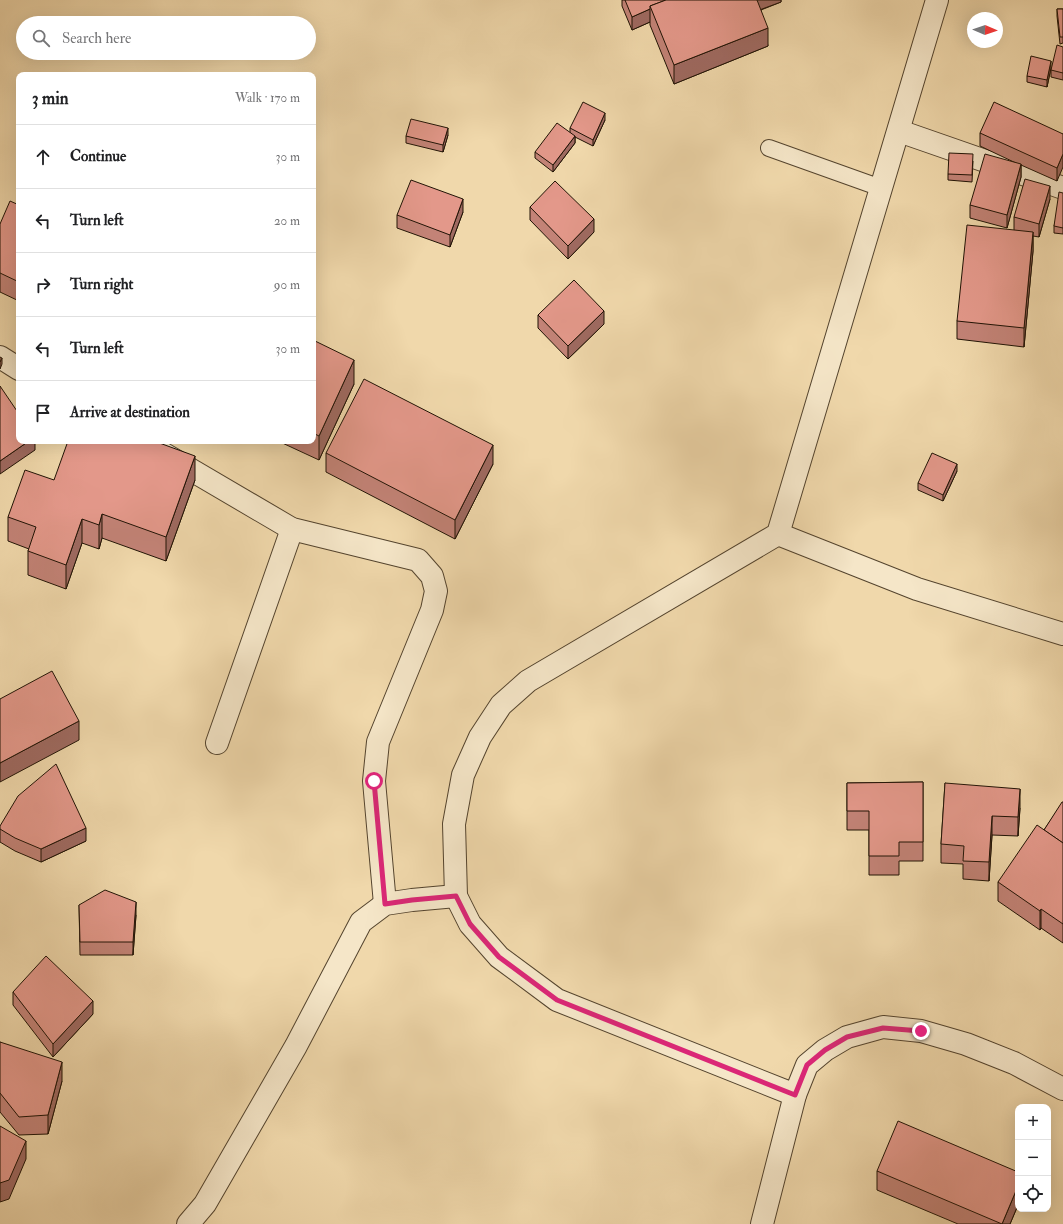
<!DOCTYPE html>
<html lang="en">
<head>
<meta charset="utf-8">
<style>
  body { margin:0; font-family:"IM FELL Double Pica",serif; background:#f2f2f2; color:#202124 }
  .controls { position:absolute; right:12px; bottom:12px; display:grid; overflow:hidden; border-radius:8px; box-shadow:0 4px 16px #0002 }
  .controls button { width:36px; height:36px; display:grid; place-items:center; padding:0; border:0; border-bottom:1px solid #e0e0e0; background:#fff; color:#202124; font:20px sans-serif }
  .compass { position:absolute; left:967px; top:12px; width:36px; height:36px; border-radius:50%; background:#fff; box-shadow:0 4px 16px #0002; rotate:92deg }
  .stop { position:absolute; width:12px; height:12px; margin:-9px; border:3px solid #db2777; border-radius:50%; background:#fff }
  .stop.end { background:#db2777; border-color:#fff; box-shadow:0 1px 4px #0008 }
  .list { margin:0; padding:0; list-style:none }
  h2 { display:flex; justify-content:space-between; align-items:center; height:52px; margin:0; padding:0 16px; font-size:17px }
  h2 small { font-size:13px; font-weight:400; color:#757577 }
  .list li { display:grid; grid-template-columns:26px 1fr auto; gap:12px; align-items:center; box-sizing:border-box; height:64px; padding:0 16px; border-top:1px solid #e0e0e0 }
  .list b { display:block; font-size:15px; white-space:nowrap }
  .list em { font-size:13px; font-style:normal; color:#757577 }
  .icon { flex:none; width:22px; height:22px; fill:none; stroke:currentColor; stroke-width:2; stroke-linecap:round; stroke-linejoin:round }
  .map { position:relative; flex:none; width:1063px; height:1224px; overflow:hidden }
  .search { position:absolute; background:#fff; box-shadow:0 4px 16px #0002; left:16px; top:16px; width:300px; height:44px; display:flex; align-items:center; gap:10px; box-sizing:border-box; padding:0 14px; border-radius:22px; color:#757577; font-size:15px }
  .panel { position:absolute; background:#fff; box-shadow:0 4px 16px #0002; left:16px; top:72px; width:300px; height:372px; border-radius:8px }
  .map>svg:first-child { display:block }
</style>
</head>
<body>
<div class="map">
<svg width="1063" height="1224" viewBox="0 0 1063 1224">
  <rect width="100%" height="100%" fill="#f0d8ab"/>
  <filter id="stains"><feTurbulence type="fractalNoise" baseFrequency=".005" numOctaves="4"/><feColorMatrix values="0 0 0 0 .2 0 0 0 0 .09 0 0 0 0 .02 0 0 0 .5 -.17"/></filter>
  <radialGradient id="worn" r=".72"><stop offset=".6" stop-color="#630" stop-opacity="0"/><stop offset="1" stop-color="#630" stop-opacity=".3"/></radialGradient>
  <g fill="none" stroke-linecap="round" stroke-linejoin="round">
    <!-- lane casing -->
    <g stroke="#54442e" stroke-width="18">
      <path id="lane" d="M 769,148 L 881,188"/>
    </g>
    <!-- street casing -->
    <g stroke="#54442e" stroke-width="24">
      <g id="street">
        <path d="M 899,131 L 1063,188"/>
        <path d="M 0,357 L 19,369"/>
        <path d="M 142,441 L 292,529 L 418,560 L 432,576 L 436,591 L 432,610 L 378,742 L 374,781 L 385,904"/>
        <path d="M 778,534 L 917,589 L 1063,634"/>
        <path d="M 217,743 L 292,529"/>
        <path d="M 795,1095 L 557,1000 L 499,957 L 470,924 L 456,896 L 454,824 L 463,775 L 480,737 L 501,705 L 528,681 L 778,534 L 937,0"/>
        <path d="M 188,1224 L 205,1204 L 296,1046 L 361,922 L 385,904 L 412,900 L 456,896"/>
        <path d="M 762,1224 L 795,1095 L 807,1065 L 825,1050 L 847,1037 L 883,1027 L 921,1031 L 966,1044 L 1014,1063 L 1063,1089"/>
      </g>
    </g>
    <!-- lane -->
    <use href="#lane" stroke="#f5e6c8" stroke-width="16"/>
    <!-- street -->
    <use href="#street" stroke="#f5e6c8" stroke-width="22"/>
  </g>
  <!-- wall -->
  <g fill="#c38377" stroke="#201305">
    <path d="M 622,0 L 781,0 L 781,2 L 761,10 L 768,46 L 674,84 L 650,25 L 650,22 L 632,30 L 622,6 Z"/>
    <path d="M 1057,9 L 1063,9 L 1063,43 L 1060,44 L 1057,16 Z"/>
    <path d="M 1063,47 L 1063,80 L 1051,77 L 1051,70 Z"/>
    <path d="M 1051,68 L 1047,87 L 1027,82 L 1027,76 Z"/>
    <path d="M 605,120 L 593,146 L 575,137 L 575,143 L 553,172 L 535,158 L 535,152 L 570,133 L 570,128 Z"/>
    <path d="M 980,133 L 1063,134 L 1057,181 L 1021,165 L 1021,177 L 1007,228 L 970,218 L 970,205 L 1018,164 L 980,146 Z"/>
    <path d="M 448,135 L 443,152 L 406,143 L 406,136 Z"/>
    <path d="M 973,161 L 972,182 L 948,180 L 948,174 Z"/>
    <path d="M 1063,193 L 1063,234 L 1054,233 L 1054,226 Z"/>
    <path d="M 1050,199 L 1039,237 L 1033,236 L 1033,251 L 1024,347 L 957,339 L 957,321 L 1014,230 L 1014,217 Z"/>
    <path d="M 19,205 L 19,301 L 0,292 L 0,224 Z"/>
    <path d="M 530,207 L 594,232 L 568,259 L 530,220 Z"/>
    <path d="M 463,212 L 450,247 L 397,228 L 397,215 Z"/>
    <path d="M 538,315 L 604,324 L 568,359 L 538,328 Z"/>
    <path d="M 313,340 L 354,384 L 319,460 L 278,441 L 313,441 Z"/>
    <path d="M 326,453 L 493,464 L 455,539 L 326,472 Z"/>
    <path d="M 957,471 L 943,501 L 918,490 L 918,483 Z"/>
    <path d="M 54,480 L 195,480 L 166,561 L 102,538 L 99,549 L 82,543 L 66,589 L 28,575 L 28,551 L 29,549 L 8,541 L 8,517 Z"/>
    <path d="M 923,782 L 923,861 L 899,861 L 899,875 L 869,875 L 869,830 L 847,830 L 847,783 Z"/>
    <path d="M 945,783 L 1020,808 L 1018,836 L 992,835 L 989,881 L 963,879 L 963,864 L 941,863 L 941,844 Z"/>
    <path d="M 1063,802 L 1063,943 L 1041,928 L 1040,930 L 998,901 L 998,882 L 1044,830 Z"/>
    <path d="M 0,826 L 86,841 L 41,862 L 15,851 L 0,842 Z"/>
    <path d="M 79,905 L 136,915 L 133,955 L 80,955 Z"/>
    <path d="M 13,992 L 93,1014 L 53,1057 L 13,1005 Z"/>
    <path d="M 0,1042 L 62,1081 L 48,1134 L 19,1135 L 0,1112 Z"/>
    <path d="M 877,1171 L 1018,1172 L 1018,1205 L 1010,1224 L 958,1224 L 877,1190 Z"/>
  </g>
  <!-- shaded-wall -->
  <g fill="#9f6a61" stroke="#201305">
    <path d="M 754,0 L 781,0 L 781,2 L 754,12 Z"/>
    <path d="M 650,9 L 650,22 L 632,30 L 632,17 Z"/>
    <path d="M 768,28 L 768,46 L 674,84 L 674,65 Z"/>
    <path d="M 1051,61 L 1051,68 L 1047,87 L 1047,80 Z"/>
    <path d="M 605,113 L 605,120 L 593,146 L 593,140 Z"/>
    <path d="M 448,128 L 448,135 L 443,152 L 443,145 Z"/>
    <path d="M 575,136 L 575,143 L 553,172 L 553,165 Z"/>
    <path d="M 1063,154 L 1063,167 L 1057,181 L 1057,168 Z"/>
    <path d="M 1021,164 L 1021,177 L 1007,228 L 1007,215 Z"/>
    <path d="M 1050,186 L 1050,199 L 1039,237 L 1039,224 Z"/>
    <path d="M 463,199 L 463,212 L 450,247 L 450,235 Z"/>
    <path d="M 594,219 L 594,232 L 568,259 L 568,246 Z"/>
    <path d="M 1033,232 L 1033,251 L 1024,347 L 1024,328 Z"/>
    <path d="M 604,311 L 604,324 L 568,359 L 568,346 Z"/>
    <path d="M 2,358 L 2,364 L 0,369 L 0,362 Z"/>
    <path d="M 354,360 L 354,384 L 319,460 L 319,436 Z"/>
    <path d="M 29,441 L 35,441 L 35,450 L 0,474 L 0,461 Z"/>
    <path d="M 493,445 L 493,464 L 455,539 L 455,520 Z"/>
    <path d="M 195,456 L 195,480 L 166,561 L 166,537 Z"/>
    <path d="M 957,464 L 957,471 L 943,501 L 943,495 Z"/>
    <path d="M 102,514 L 102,538 L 99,549 L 99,525 Z"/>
    <path d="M 82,519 L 82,543 L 66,589 L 66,565 Z"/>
    <path d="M 79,721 L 79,740 L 0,782 L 0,763 Z"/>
    <path d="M 1020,789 L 1020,808 L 1018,836 L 1018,817 Z"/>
    <path d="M 992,816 L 992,835 L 989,881 L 989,862 Z"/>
    <path d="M 86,828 L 86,841 L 41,862 L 41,849 Z"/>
    <path d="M 136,902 L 136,915 L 133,955 L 133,942 Z"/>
    <path d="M 1041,909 L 1041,928 L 1040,930 L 1040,911 Z"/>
    <path d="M 93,1001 L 93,1014 L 53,1057 L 53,1044 Z"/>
    <path d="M 62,1062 L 62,1081 L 48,1134 L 48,1115 Z"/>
    <path d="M 26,1141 L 26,1159 L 9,1199 L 0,1202 L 0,1183 Z"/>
    <path d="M 1018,1186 L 1018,1205 L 1010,1224 L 1002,1224 Z"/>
  </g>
  <!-- building -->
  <g fill="#e3988a" stroke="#201305">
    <path d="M 625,0 L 666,0 L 650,6 L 650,9 L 632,17 Z"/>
    <path d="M 666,0 L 757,0 L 768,28 L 674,65 L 650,6 Z"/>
    <path d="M 1057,9 L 1063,9 L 1063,37 L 1060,37 Z"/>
    <path d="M 1057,45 L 1063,47 L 1063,73 L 1051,70 Z"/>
    <path d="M 1031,56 L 1051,61 L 1047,80 L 1027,76 Z"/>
    <path d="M 583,102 L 605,113 L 593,140 L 570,128 Z"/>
    <path d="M 994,102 L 1063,134 L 1063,154 L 1057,168 L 980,133 Z"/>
    <path d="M 411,119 L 448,128 L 443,145 L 406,136 Z"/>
    <path d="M 557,123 L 575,136 L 553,165 L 535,152 Z"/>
    <path d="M 949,153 L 973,154 L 972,175 L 948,174 Z"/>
    <path d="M 985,154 L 1021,164 L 1007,215 L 970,205 Z"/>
    <path d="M 1025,179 L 1050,186 L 1039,224 L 1014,217 Z"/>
    <path d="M 411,180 L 463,199 L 450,235 L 397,215 Z"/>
    <path d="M 555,181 L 594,219 L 568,246 L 530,207 Z"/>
    <path d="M 1059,192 L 1063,193 L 1063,228 L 1054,226 Z"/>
    <path d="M 10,201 L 19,205 L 19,282 L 0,273 L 0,224 Z"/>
    <path d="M 967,225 L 1033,232 L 1024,328 L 957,321 Z"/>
    <path d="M 574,280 L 604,311 L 568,346 L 538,315 Z"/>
    <path d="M 313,340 L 354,360 L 319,436 L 313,433 Z"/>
    <path d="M 0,357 L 2,358 L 0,362 Z"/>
    <path d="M 364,379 L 493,445 L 455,520 L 326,453 Z"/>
    <path d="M 0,386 L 19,414 L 19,441 L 29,441 L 0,461 Z"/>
    <path d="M 68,441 L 154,441 L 195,456 L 166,537 L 102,514 L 99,525 L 82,519 L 66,565 L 28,551 L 36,527 L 8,517 L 25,470 L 54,480 Z"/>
    <path d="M 932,453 L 957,464 L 943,495 L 918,483 Z"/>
    <path d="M 52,671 L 79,721 L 0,763 L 0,699 Z"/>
    <path d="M 56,764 L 86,828 L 41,849 L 15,838 L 0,829 L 0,826 L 18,796 Z"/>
    <path d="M 923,782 L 923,842 L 899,842 L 899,856 L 869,856 L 869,811 L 847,811 L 847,783 Z"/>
    <path d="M 945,783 L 1020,789 L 1018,817 L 992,816 L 989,862 L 963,861 L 964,846 L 941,844 Z"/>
    <path d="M 1062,802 L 1063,802 L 1063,843 L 1044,830 Z"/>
    <path d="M 1037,825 L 1063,843 L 1063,924 L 1041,909 L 1040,911 L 998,882 Z"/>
    <path d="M 105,890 L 136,902 L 133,942 L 80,942 L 79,905 Z"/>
    <path d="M 46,956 L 93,1001 L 53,1044 L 13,992 Z"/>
    <path d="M 0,1042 L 62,1062 L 48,1115 L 19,1117 L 0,1093 Z"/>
    <path d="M 898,1121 L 1018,1172 L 1018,1186 L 1002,1224 L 877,1171 Z"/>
    <path d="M 0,1126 L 26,1141 L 9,1180 L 0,1183 Z"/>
  </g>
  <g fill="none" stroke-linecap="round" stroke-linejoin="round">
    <!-- route -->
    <path stroke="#db2777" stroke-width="5" d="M 374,781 L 385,904 L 412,900 L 456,896 L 470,924 L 499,957 L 557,1000 L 795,1095 L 807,1065 L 825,1050 L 847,1037 L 883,1028 L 921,1031"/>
  </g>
  <rect width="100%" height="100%" filter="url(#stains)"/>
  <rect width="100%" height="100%" fill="url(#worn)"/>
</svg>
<div class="controls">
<button>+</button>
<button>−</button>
<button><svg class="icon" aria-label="locate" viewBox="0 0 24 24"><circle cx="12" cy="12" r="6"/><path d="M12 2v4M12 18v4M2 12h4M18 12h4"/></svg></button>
</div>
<svg class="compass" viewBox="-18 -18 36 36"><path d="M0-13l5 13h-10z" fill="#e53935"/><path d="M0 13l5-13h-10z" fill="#757577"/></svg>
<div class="stop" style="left:374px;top:781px"></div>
<div class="stop end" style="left:921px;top:1031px"></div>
<div class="search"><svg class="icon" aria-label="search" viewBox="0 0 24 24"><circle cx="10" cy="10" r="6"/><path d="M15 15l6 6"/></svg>Search here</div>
<section class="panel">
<h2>3 min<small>Walk · 170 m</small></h2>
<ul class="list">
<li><svg class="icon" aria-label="ahead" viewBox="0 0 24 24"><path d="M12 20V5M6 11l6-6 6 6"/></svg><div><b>Continue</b></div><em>30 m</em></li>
<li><svg class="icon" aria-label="left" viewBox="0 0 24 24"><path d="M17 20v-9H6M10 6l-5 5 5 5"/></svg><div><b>Turn left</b></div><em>20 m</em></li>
<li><svg class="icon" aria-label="right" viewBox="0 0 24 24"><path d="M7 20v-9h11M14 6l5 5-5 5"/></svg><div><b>Turn right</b></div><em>90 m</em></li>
<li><svg class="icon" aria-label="left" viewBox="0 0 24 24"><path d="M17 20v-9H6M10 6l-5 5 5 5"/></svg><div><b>Turn left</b></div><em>30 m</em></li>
<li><svg class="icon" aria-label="arrive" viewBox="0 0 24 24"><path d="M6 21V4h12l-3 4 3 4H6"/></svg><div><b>Arrive at destination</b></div></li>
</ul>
</section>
</div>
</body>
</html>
